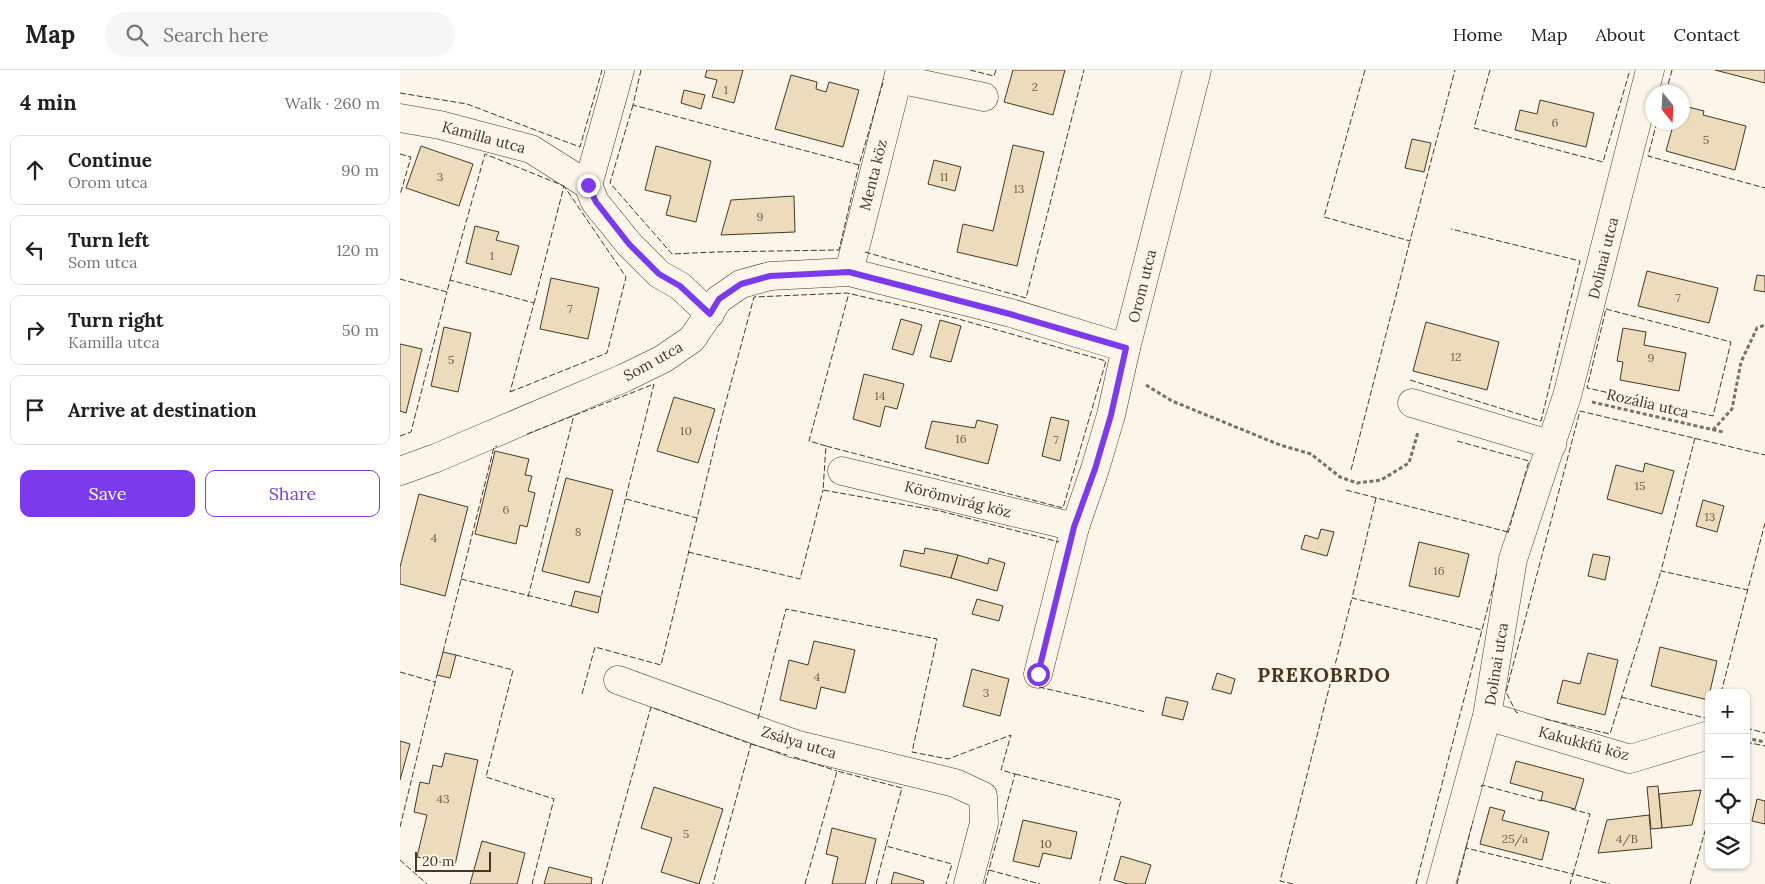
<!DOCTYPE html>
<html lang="en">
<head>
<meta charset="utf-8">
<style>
  body { margin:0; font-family:Lora,serif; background:#f6f6f6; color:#202124 }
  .controls { position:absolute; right:15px; bottom:15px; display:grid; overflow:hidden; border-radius:10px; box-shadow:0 1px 4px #0004 }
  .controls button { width:45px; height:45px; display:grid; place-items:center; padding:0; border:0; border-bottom:1px solid #e0e0e0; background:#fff; color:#202124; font:25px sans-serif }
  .compass { position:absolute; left:1245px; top:15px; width:45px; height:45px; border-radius:50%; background:#fff; box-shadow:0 1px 4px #0004; rotate:162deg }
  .scale { position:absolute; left:15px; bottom:12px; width:76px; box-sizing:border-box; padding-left:5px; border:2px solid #4a3520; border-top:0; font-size:14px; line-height:18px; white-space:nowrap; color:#4a3520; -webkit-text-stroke:4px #fbf6e9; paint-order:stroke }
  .stop { position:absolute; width:15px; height:15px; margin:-11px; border:4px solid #7c3aed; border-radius:50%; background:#fff }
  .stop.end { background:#7c3aed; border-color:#fff; box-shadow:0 1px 5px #0008 }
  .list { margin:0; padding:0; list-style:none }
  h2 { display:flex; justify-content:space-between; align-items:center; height:65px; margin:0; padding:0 20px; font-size:21px }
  h2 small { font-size:16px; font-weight:400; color:#757577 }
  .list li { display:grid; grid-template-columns:32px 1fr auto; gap:15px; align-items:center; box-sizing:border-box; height:70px; margin:0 10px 10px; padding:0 10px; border:1px solid #e0e0e0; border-radius:10px }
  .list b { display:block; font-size:19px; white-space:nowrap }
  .list p { margin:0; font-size:16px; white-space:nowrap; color:#757577 }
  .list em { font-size:16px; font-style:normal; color:#757577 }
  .actions { display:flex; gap:10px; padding:15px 20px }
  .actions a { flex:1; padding:11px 0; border:1px solid #7c3aed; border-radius:10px; text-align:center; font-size:18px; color:#7c3aed }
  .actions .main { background:#7c3aed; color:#fff }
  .icon { flex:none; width:28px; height:28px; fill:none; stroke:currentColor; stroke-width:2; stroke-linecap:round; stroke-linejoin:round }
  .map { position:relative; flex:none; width:1365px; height:814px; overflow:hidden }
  header { display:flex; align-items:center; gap:30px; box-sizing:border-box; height:70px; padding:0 25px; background:#fff; border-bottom:1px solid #e0e0e0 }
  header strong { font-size:24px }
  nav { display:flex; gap:28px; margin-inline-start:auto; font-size:18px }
  .search { width:350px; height:45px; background:#f6f6f6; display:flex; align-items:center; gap:12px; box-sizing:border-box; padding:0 18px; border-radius:28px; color:#757577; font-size:19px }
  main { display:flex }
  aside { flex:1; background:#fff }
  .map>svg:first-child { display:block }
</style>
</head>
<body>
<header>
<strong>Map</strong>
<div class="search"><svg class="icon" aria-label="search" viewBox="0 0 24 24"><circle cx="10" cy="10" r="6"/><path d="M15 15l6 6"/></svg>Search here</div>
<nav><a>Home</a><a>Map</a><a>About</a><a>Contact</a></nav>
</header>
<main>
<aside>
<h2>4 min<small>Walk · 260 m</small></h2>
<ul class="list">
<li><svg class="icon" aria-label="ahead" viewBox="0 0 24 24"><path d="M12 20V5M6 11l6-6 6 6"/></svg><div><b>Continue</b><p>Orom utca</p></div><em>90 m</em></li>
<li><svg class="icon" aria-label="left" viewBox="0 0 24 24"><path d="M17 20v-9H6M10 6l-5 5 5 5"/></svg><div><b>Turn left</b><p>Som utca</p></div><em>120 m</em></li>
<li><svg class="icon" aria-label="right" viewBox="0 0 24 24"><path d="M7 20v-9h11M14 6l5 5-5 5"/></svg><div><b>Turn right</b><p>Kamilla utca</p></div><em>50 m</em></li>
<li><svg class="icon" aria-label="arrive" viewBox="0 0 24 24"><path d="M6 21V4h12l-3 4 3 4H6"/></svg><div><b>Arrive at destination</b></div></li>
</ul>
<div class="actions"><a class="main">Save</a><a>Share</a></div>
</aside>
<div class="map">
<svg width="1365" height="814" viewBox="0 0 1365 814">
  <rect width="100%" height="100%" fill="#fbf6e9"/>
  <!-- building -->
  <g fill="#ecdcbc" stroke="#4a3520">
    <path d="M 307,0 L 343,0 L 334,33 L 312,27 L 317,10 L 305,7 Z"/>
    <path d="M 613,0 L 665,0 L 653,45 L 604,32 Z"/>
    <path d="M 1315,0 L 1365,0 L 1365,13 Z"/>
    <path d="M 391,5 L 417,12 L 416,19 L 426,22 L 429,12 L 459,20 L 443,77 L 375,59 Z"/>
    <path d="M 284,20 L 305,25 L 301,39 L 281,33 Z"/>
    <path d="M 1140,30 L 1194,43 L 1186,77 L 1115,60 L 1120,40 L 1137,44 Z"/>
    <path d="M 1284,36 L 1304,41 L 1303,45 L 1346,56 L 1335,100 L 1266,81 L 1274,52 L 1282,52 Z"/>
    <path d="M 1012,69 L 1031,73 L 1024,102 L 1005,98 Z"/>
    <path d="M 613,75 L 644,82 L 617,196 L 557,182 L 563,154 L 593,161 Z"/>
    <path d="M 21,76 L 73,94 L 59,136 L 6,118 Z"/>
    <path d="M 256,76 L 311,91 L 296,152 L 266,145 L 271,126 L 245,120 Z"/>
    <path d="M 534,90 L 561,97 L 555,121 L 528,114 Z"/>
    <path d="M 394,126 L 395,162 L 321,165 L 331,130 Z"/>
    <path d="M 75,156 L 99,162 L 96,170 L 119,176 L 111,205 L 66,193 Z"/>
    <path d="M 1247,201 L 1318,218 L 1309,253 L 1238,236 Z"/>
    <path d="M 1357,205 L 1365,206 L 1365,222 L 1354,220 Z"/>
    <path d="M 151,208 L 199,218 L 188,269 L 140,259 Z"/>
    <path d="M 501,249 L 522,255 L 513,285 L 492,279 Z"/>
    <path d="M 540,250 L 561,256 L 551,292 L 530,287 Z"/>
    <path d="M 1026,252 L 1099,272 L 1087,320 L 1013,301 Z"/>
    <path d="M 44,257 L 71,263 L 58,322 L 31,316 Z"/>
    <path d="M 1223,258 L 1246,262 L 1244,275 L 1286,283 L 1279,321 L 1220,310 L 1223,292 L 1217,291 Z"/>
    <path d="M 0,274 L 22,279 L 6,343 L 0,341 Z"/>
    <path d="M 464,304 L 504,314 L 497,339 L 485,336 L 480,357 L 453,349 Z"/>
    <path d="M 274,327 L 315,339 L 298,393 L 257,381 Z"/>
    <path d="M 651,347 L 669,351 L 660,391 L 642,386 Z"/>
    <path d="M 577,350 L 598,355 L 588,394 L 525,378 L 532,351 L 575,358 Z"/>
    <path d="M 95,381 L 129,389 L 125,405 L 132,406 L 128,421 L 135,423 L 127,457 L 120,455 L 116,474 L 75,464 Z"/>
    <path d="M 1245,393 L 1274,401 L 1262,444 L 1207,429 L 1216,395 L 1243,402 Z"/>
    <path d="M 166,408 L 213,420 L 189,513 L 142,501 Z"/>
    <path d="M 19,424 L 68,437 L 45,526 L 0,514 L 0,497 Z"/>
    <path d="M 1303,430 L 1324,436 L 1317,462 L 1296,456 Z"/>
    <path d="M 921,459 L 934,462 L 927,486 L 901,479 L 905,465 L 918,469 Z"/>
    <path d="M 1019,472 L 1069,484 L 1059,527 L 1009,516 Z"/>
    <path d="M 525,478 L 558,485 L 551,508 L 500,496 L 504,480 L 524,484 Z"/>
    <path d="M 1193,484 L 1210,487 L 1205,510 L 1188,506 Z"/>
    <path d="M 558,485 L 588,494 L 589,488 L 605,493 L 597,521 L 551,508 Z"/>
    <path d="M 175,521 L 201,527 L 198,543 L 171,536 Z"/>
    <path d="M 577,529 L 603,536 L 599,551 L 572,544 Z"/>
    <path d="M 414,571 L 455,580 L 445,623 L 421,617 L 416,639 L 380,630 L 389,590 L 408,595 Z"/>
    <path d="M 1260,577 L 1317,591 L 1308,630 L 1251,616 Z"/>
    <path d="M 43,582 L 56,585 L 50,608 L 37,605 Z"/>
    <path d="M 1188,583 L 1218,590 L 1205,645 L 1157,633 L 1163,610 L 1180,614 Z"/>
    <path d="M 572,599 L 609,609 L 600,646 L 563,636 Z"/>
    <path d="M 817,603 L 835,609 L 831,624 L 812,619 Z"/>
    <path d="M 766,627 L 788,632 L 783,650 L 762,645 Z"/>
    <path d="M 0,671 L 10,674 L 0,710 Z"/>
    <path d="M 45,683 L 78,690 L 55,795 L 17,787 L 27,745 L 14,742 L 20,712 L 29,714 L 33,695 L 42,697 Z"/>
    <path d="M 1116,691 L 1184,709 L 1175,739 L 1141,730 L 1143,722 L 1110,713 Z"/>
    <path d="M 1258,716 L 1262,758 L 1251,759 L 1247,717 Z"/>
    <path d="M 254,717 L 323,739 L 299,814 L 261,802 L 272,768 L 241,758 Z"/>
    <path d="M 1301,720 L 1292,755 L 1262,758 L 1259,724 Z"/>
    <path d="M 1357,729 L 1365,731 L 1365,754 L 1352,751 Z"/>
    <path d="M 1090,737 L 1105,741 L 1102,750 L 1149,762 L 1142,790 L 1080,774 Z"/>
    <path d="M 1249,745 L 1252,778 L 1198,783 L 1207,750 Z"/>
    <path d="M 623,750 L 677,762 L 671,789 L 643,783 L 639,797 L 613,791 Z"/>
    <path d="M 432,758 L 476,769 L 465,814 L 432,814 L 438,787 L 426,784 Z"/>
    <path d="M 82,771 L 125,783 L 117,814 L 70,814 Z"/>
    <path d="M 721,786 L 751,795 L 745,814 L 728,814 L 714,810 Z"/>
    <path d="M 149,797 L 192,808 L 191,814 L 144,814 Z"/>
    <path d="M 494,802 L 524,811 L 523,814 L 491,814 Z"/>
  </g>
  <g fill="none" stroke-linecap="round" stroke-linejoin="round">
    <!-- minor casing -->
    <g stroke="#4a3520" stroke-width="29">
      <g id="minor">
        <path d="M 498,9 L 584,27"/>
        <path d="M 0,48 L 40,55 L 131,79 L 188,115 L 195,132 L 229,174 L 259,204 L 280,216 L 310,244"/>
        <path d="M 188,115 L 220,0"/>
        <path d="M 449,202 L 500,0"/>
        <path d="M 1012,333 L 1152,375"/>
        <path d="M 0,401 L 36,388 L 224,308 L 263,289 L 292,269 L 319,229 L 341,214 L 370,206 L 449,202 L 611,243 L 726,278"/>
        <path d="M 442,401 L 675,457"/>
        <path d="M 638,604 L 675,457 L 695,399 L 711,345 L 726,278 L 797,0"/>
        <path d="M 218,610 L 395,674 L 555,713 L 583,726 L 584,753 L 568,814"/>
        <path d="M 1087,646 L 1230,689 L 1309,665"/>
        <path d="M 1041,814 L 1087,646 L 1113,489 L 1167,326 L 1250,0"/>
      </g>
    </g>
    <!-- path -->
    <g stroke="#7f6f5c" stroke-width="3" stroke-dasharray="4 2.5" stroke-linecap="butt">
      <path d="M 746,315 L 772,331 L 880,375 L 911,384 L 940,407 L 957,413 L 981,410 L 1009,393 L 1018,362"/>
      <path d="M 1192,332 L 1323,362"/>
      <path d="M 1313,360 L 1332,339 L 1341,292 L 1357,258 L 1365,255"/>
      <path d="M 1346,668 L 1365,672"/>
    </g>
    <!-- minor -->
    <use href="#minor" stroke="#fbf6e9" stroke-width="28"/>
    <!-- fence -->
    <g stroke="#4a3520" stroke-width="1" stroke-dasharray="6 2.5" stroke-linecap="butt">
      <path d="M 241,0 L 233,35 L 459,95"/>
      <path d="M 570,0 L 594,6 L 596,0"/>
      <path d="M 965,0 L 924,147 L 1010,171 L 1055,0"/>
      <path d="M 1090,0 L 1074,58 L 1203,92 L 1230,0"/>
      <path d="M 1266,22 L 1272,0"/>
      <path d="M 0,23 L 67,34 L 180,77 L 202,0"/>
      <path d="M 233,35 L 210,113 L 272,184 L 315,182 L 439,180 L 459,95 L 484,9"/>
      <path d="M 1257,52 L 1248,86 L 1365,118"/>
      <path d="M 0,84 L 11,87 L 0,125"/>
      <path d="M 465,182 L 626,228 L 684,0"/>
      <path d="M 0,209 L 47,222 L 50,210 L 134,233 L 110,322"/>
      <path d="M 50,210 L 85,84 L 164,116 L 134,233"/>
      <path d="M 1206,239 L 1331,272 L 1313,346 L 1187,318 Z"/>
      <path d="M 1010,310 L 1141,351 L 1180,191 L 1051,159"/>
      <path d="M 110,322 L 207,283 L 226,207 L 164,116"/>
      <path d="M 127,364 L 254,314 L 201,527"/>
      <path d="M 0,366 L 11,362 L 47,222"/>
      <path d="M 1295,368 L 1261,501 L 1348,520"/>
      <path d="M 1057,371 L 1129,391 L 1108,463"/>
      <path d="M 426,376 L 409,371 L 449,223"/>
      <path d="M 951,400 L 1010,171"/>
      <path d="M 946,420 L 1108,462"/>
      <path d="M 976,428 L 952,528 L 1082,560"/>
      <path d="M 226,429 L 297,448"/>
      <path d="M 288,482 L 400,509 L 423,420"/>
      <path d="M 61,509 L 171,536"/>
      <path d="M 128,527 L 174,345"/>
      <path d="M 43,582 L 94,377 L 97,376"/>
      <path d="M 56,585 L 113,600 L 86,707 L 154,729 L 132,814"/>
      <path d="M 0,602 L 35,612"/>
      <path d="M 639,617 L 746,642"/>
      <path d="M 1321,623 L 1365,453"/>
      <path d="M 182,624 L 195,577 L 261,595 L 321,350 L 354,227 L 447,223 L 555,248 L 706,291 L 663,438 L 426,376 L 423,420 L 540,441 L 659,472"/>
      <path d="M 1221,627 L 1309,649"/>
      <path d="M 1118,643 L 1116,642 L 1106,622 L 1180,341 L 1365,385"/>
      <path d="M 358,649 L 386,539 L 537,569 L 512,682 L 548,689 L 611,665 L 601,700 L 615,704 L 585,814"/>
      <path d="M 1145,649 L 1210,664 L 1261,501"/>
      <path d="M 1346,658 L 1365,663"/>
      <path d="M 1346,672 L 1365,676"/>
      <path d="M 351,674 L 387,685"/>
      <path d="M 394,687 L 437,701"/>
      <path d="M 615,704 L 721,730 L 699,814"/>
      <path d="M 1081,717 L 1082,715 L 1142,731"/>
      <path d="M 1171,739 L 1190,744 L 1173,804 L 1210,814"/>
      <path d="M 0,757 L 37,605"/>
      <path d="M 1066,778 L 1073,751"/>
      <path d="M 0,790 L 27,814"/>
      <path d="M 589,800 L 640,814"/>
      <path d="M 202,814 L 251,637 L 351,674 L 313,814"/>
      <path d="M 405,814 L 437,701 L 502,718 L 486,776 L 552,794 L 546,814"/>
      <path d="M 476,814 L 486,776"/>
      <path d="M 893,814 L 880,811 L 952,528"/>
      <path d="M 1016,814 L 1097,502"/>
      <path d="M 1057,814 L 1066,778 L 1173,804 L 1170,814"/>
      <path d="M 1290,814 L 1309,747"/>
    </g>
  </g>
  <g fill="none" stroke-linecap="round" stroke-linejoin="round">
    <!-- route -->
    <path stroke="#7c3aed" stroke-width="6" d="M 188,115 L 196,132 L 229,174 L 259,204 L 280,216 L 310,244 L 319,229 L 341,214 L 370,206 L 449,202 L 610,244 L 726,278 L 711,345 L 695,399 L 674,457 L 638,604"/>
  </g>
  <g text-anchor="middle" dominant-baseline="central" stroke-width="4" stroke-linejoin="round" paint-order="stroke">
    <!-- number labels -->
    <g font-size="12" fill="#725f47">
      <text x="635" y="16">2</text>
      <text x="326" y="19">1</text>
      <text x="1155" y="52">6</text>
      <text x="1306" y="69">5</text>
      <text x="40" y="106">3</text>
      <text x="544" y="106">11</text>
      <text x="619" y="118">13</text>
      <text x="360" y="146">9</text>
      <text x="92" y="185">1</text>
      <text x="1278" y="227">7</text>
      <text x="170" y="238">7</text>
      <text x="1056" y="286">12</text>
      <text x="1251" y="287">9</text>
      <text x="51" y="289">5</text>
      <text x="480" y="325">14</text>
      <text x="286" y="360">10</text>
      <text x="561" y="368">16</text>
      <text x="656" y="369">7</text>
      <text x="1240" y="415">15</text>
      <text x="106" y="439">6</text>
      <text x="1310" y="446">13</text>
      <text x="178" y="461">8</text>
      <text x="34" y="467">4</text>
      <text x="1039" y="500">16</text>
      <text x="417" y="606">4</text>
      <text x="586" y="622">3</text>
      <text x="43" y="728">43</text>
      <text x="286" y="763">5</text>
      <text x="1115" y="768">25/a</text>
      <text x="1227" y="768">4/B</text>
      <text x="646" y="773">10</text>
    </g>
    <!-- street labels -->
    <g font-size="15" fill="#4a3520" stroke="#fbf6e9">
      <text transform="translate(84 67) rotate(15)">Kamilla utca</text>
      <text transform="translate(473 105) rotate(-76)">Menta köz</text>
      <text transform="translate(1203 188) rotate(-76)">Dolinai utca</text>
      <text transform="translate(742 216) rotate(-76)">Orom utca</text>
      <text transform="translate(253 291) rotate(-29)">Som utca</text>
      <text transform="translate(1248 333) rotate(13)">Rozália utca</text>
      <text transform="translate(558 429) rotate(14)">Körömvirág köz</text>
      <text transform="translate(1096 594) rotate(-81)">Dolinai utca</text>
      <text transform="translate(399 672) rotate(17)">Zsálya utca</text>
      <text transform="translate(1184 673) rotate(15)">Kakukkfű köz</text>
    </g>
    <!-- district labels -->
    <g font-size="20" font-weight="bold" letter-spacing="1" fill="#4a3520" stroke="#fbf6e9">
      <text x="924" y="604">PREKOBRDO</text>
    </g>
  </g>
</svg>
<div class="controls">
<button>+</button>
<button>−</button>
<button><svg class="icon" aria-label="locate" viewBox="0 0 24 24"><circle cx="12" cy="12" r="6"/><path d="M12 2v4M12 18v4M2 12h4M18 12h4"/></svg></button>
<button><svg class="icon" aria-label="layers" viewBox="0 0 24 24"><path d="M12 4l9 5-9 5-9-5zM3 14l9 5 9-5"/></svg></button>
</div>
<svg class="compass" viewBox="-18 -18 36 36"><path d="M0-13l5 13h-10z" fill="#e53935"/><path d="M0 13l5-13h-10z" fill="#757577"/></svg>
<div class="scale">20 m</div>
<div class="stop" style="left:638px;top:604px"></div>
<div class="stop end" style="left:188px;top:115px"></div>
</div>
</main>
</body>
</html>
